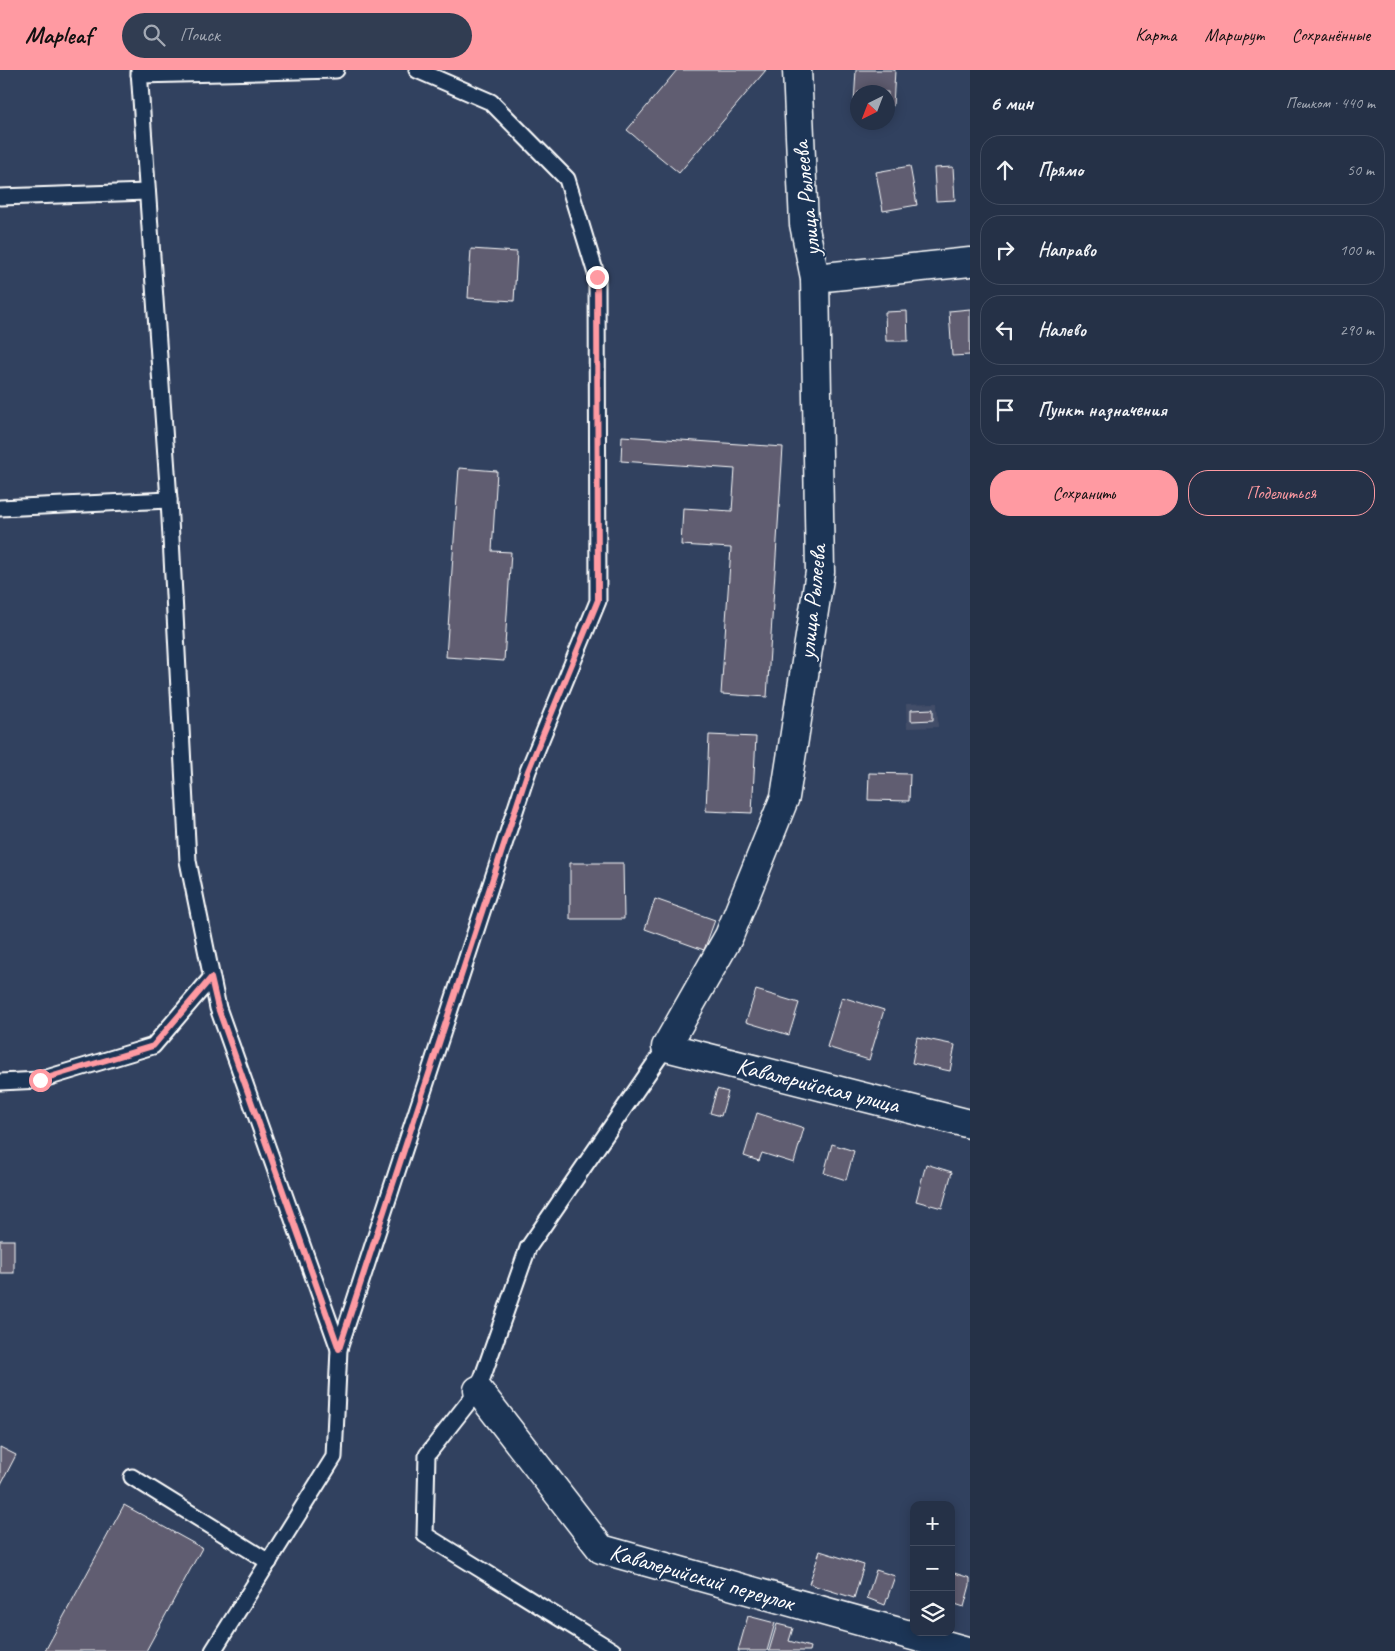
<!DOCTYPE html>
<html lang="ru">
<head>
<meta charset="utf-8">
<style>
  body { margin:0; font-family:Caveat,sans-serif; background:#313d52; color:#f1f3f6 }
  .controls { position:absolute; right:15px; bottom:15px; display:grid; overflow:hidden; border-radius:10px; box-shadow:0 2px 12px #0003 }
  .controls button { width:45px; height:45px; display:grid; place-items:center; padding:0; border:0; border-bottom:1px solid #424c60; background:#253147; color:#f1f3f6; font:25px sans-serif }
  .compass { position:absolute; left:850px; top:15px; width:45px; height:45px; border-radius:50%; background:#253147; box-shadow:0 2px 12px #0003; rotate:222deg }
  .stop { position:absolute; width:15px; height:15px; margin:-11px; border:4px solid #ff9aa2; border-radius:50%; background:#fff }
  .stop.end { background:#ff9aa2; border-color:#fff; box-shadow:0 1px 5px #0008 }
  .list { margin:0; padding:0; list-style:none }
  h2 { display:flex; justify-content:space-between; align-items:center; height:65px; margin:0; padding:0 20px; font-size:21px }
  h2 small { font-size:16px; font-weight:400; color:#a3a9b4 }
  .list li { display:grid; grid-template-columns:32px 1fr auto; gap:15px; align-items:center; box-sizing:border-box; height:70px; margin:0 10px 10px; padding:0 10px; border:1px solid #424c60; border-radius:20px }
  .list b { display:block; font-size:19px; white-space:nowrap }
  .list em { font-size:16px; font-style:normal; color:#a3a9b4 }
  .actions { display:flex; gap:10px; padding:15px 20px }
  .actions a { flex:1; padding:11px 0; border:1px solid #ff9aa2; border-radius:20px; text-align:center; font-size:18px; color:#ff9aa2 }
  .actions .main { background:#ff9aa2; color:#111 }
  .icon { flex:none; width:28px; height:28px; fill:none; stroke:currentColor; stroke-width:2; stroke-linecap:round; stroke-linejoin:round }
  .map { position:relative; flex:none; width:970px; height:1581px; overflow:hidden }
  header { display:flex; align-items:center; gap:30px; box-sizing:border-box; height:70px; padding:0 25px; background:#ff9aa2; color:#111 }
  header strong { font-size:24px }
  nav { display:flex; gap:28px; margin-inline-start:auto; font-size:18px }
  .search { width:350px; height:45px; background:#313d52; display:flex; align-items:center; gap:12px; box-sizing:border-box; padding:0 18px; border-radius:28px; color:#a3a9b4; font-size:19px }
  main { display:flex }
  aside { flex:1; background:#253147 }
  .map>svg:first-child { display:block }
</style>
</head>
<body>
<header>
<strong>Mapleaf</strong>
<div class="search"><svg class="icon" aria-label="search" viewBox="0 0 24 24"><circle cx="10" cy="10" r="6"/><path d="M15 15l6 6"/></svg>Поиск</div>
<nav><a>Карта</a><a>Маршрут</a><a>Сохранённые</a></nav>
</header>
<main>
<div class="map">
<svg width="970" height="1581" viewBox="0 0 970 1581">
  <rect width="100%" height="100%" fill="#31415f"/>
  <filter id="ink" filterUnits="userSpaceOnUse"><feTurbulence type="fractalNoise" baseFrequency=".02" numOctaves="2"/><feDisplacementMap in="SourceGraphic" scale="10" xChannelSelector="R" yChannelSelector="G"/><feConvolveMatrix kernelMatrix="1 2 1 2 8 2 1 2 1" color-interpolation-filters="sRGB"/></filter>
  <g filter="url(#ink)">
    <!-- built -->
    <path fill="#434d67" d="M 937,633 L 938,657 L 907,658 L 906,634 Z"/>
    <!-- building -->
    <g fill="#615d71" stroke="#fff">
      <path d="M 677,0 L 766,0 L 679,103 L 627,60 Z"/>
      <path d="M 856,0 L 895,0 L 893,36 L 888,36 L 888,22 L 858,22 L 858,34 L 854,34 Z"/>
      <path d="M 910,96 L 917,135 L 883,141 L 876,102 Z"/>
      <path d="M 953,97 L 955,130 L 936,131 L 934,98 Z"/>
      <path d="M 471,179 L 517,182 L 514,231 L 468,228 Z"/>
      <path d="M 970,239 L 970,285 L 952,286 L 949,241 Z"/>
      <path d="M 907,241 L 908,271 L 886,271 L 885,242 Z"/>
      <path d="M 622,366 L 783,377 L 767,627 L 721,624 L 731,478 L 681,475 L 683,438 L 732,441 L 735,399 L 621,391 Z"/>
      <path d="M 459,398 L 497,401 L 492,481 L 511,482 L 504,591 L 446,587 Z"/>
      <path d="M 933,639 L 933,650 L 911,651 L 911,640 Z"/>
      <path d="M 709,665 L 756,667 L 752,743 L 706,741 Z"/>
      <path d="M 869,703 L 910,704 L 909,731 L 868,730 Z"/>
      <path d="M 570,793 L 623,793 L 624,849 L 570,849 Z"/>
      <path d="M 655,829 L 715,850 L 704,880 L 645,859 Z"/>
      <path d="M 756,920 L 799,933 L 789,965 L 746,952 Z"/>
      <path d="M 842,927 L 884,940 L 869,990 L 827,977 Z"/>
      <path d="M 917,967 L 955,975 L 950,1001 L 912,993 Z"/>
      <path d="M 717,1019 L 728,1022 L 721,1046 L 710,1043 Z"/>
      <path d="M 757,1043 L 804,1058 L 794,1093 L 762,1083 L 759,1091 L 744,1086 Z"/>
      <path d="M 832,1074 L 854,1081 L 846,1110 L 824,1103 Z"/>
      <path d="M 926,1094 L 952,1102 L 942,1138 L 916,1131 Z"/>
      <rect x="0" y="1170" width="14" height="33"/>
      <path d="M 0,1377 L 16,1385 L 0,1416 Z"/>
      <path d="M 124,1435 L 202,1478 L 146,1581 L 45,1581 Z"/>
      <path d="M 820,1481 L 864,1495 L 854,1528 L 809,1514 Z"/>
      <path d="M 876,1500 L 895,1506 L 885,1535 L 867,1528 Z"/>
      <path d="M 951,1502 L 970,1508 L 970,1515 L 964,1537 L 955,1534 L 951,1547 Z"/>
      <path d="M 748,1546 L 775,1553 L 767,1581 L 738,1581 Z"/>
      <path d="M 777,1554 L 793,1558 L 789,1571 L 810,1577 L 809,1581 L 769,1581 Z"/>
    </g>
    <g fill="none" stroke-linecap="round" stroke-linejoin="round">
      <!-- lane casing -->
      <g stroke="#fff" stroke-width="19">
        <g id="lane">
          <path d="M 139,0 L 169,430 L 188,791 L 218,938 L 339,1279 L 334,1387 L 213,1581"/>
          <path d="M 139,5 L 336,0"/>
          <path d="M 0,127 L 147,122"/>
          <path d="M 0,438 L 169,430"/>
          <path d="M 0,1012 L 40,1010 L 153,976 L 211,908"/>
          <path d="M 339,1279 L 528,701 L 598,531 L 597,207 L 567,109 L 491,32 L 417,0"/>
          <path d="M 132,1407 L 269,1492"/>
          <path d="M 613,1581 L 425,1465 L 427,1385 L 478,1320 L 528,1178 L 666,977"/>
        </g>
      </g>
      <!-- street casing -->
      <g stroke="#fff" stroke-width="31">
        <g id="street">
          <path d="M 797,0 L 804,154 L 815,208 L 820,502 L 785,727 L 729,866 L 666,977 L 970,1054"/>
          <path d="M 815,208 L 970,192"/>
          <path d="M 478,1320 L 601,1479 L 967,1581"/>
        </g>
      </g>
      <!-- lane -->
      <use href="#lane" stroke="#1d3557" stroke-width="15"/>
      <!-- street -->
      <use href="#street" stroke="#1d3557" stroke-width="28"/>
    </g>
  </g>
  <g fill="none" stroke-linecap="round" stroke-linejoin="round" filter="url(#ink)">
    <!-- route -->
    <path stroke="#ff9aa2" stroke-width="6" d="M 40,1010 L 153,976 L 211,908 L 218,938 L 339,1279 L 528,701 L 598,530 L 597,207"/>
  </g>
  <g text-anchor="middle" dominant-baseline="central" stroke-width="4" stroke-linejoin="round" paint-order="stroke">
    <!-- street labels -->
    <g font-size="24" fill="#fff" stroke="#1d3557">
      <text transform="translate(806 129) rotate(-96)">улица Рылеева</text>
      <text transform="translate(812 532) rotate(-84)">улица Рылеева</text>
      <text transform="translate(818 1015) rotate(14)">Кавалерийская улица</text>
      <text transform="translate(702 1507) rotate(16)">Кавалерийский переулок</text>
    </g>
  </g>
</svg>
<div class="controls">
<button>+</button>
<button>−</button>
<button><svg class="icon" aria-label="layers" viewBox="0 0 24 24"><path d="M12 4l9 5-9 5-9-5zM3 14l9 5 9-5"/></svg></button>
</div>
<svg class="compass" viewBox="-18 -18 36 36"><path d="M0-13l5 13h-10z" fill="#e53935"/><path d="M0 13l5-13h-10z" fill="#a3a9b4"/></svg>
<div class="stop" style="left:40px;top:1010px"></div>
<div class="stop end" style="left:597px;top:207px"></div>
</div>
<aside>
<h2>6 мин<small>Пешком · 440 m</small></h2>
<ul class="list">
<li><svg class="icon" aria-label="ahead" viewBox="0 0 24 24"><path d="M12 20V5M6 11l6-6 6 6"/></svg><div><b>Прямо</b></div><em>50 m</em></li>
<li><svg class="icon" aria-label="right" viewBox="0 0 24 24"><path d="M7 20v-9h11M14 6l5 5-5 5"/></svg><div><b>Направо</b></div><em>100 m</em></li>
<li><svg class="icon" aria-label="left" viewBox="0 0 24 24"><path d="M17 20v-9H6M10 6l-5 5 5 5"/></svg><div><b>Налево</b></div><em>290 m</em></li>
<li><svg class="icon" aria-label="arrive" viewBox="0 0 24 24"><path d="M6 21V4h12l-3 4 3 4H6"/></svg><div><b>Пункт назначения</b></div></li>
</ul>
<div class="actions"><a class="main">Сохранить</a><a>Поделиться</a></div>
</aside>
</main>
</body>
</html>
